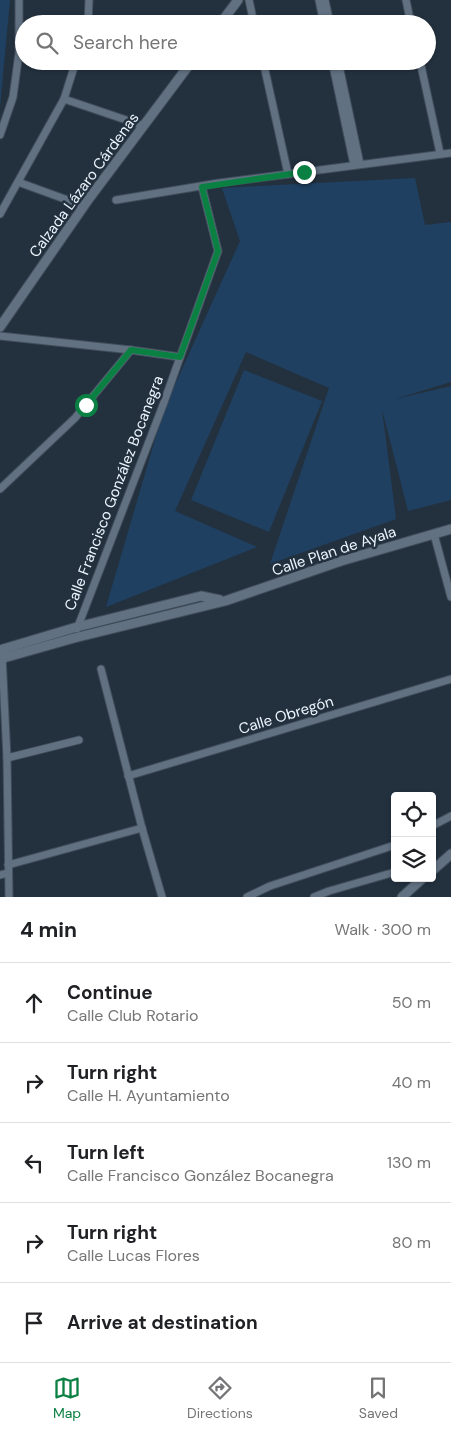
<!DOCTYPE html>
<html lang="en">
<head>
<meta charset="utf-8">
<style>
  body { margin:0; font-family:"DM Sans",sans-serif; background:#f2f2f2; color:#202124 }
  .controls { position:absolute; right:15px; bottom:15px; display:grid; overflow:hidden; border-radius:5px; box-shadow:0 1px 4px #0004 }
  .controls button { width:45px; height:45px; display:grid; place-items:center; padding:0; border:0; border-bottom:1px solid #e0e0e0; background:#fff; color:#202124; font:25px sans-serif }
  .stop { position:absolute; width:15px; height:15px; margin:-11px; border:4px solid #0b8043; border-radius:50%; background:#fff }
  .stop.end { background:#0b8043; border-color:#fff; box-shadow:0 1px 5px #0008 }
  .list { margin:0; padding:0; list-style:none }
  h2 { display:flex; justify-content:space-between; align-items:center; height:65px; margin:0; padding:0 20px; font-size:21px }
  h2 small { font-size:16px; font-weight:400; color:#757577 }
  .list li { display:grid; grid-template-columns:32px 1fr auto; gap:15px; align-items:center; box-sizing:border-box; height:80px; padding:0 20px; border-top:1px solid #e0e0e0 }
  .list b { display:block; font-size:19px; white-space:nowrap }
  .list p { margin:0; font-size:16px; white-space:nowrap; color:#757577 }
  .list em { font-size:16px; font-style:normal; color:#757577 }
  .icon { flex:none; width:28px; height:28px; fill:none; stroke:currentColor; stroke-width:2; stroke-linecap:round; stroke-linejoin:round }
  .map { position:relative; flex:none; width:451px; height:897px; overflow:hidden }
  .search { position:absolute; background:#fff; box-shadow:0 1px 4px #0004; left:15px; right:15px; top:15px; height:55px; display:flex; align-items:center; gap:12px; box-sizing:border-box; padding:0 18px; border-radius:28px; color:#757577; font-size:19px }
  .sheet { height:465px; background:#fff }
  nav { display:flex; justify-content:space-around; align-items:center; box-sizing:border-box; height:70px; border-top:1px solid #e0e0e0; background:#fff; font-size:14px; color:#757577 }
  nav a { display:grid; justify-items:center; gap:2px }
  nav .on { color:#0b8043 }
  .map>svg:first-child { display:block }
</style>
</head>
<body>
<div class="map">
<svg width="451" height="897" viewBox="0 0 451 897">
  <rect width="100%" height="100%" fill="#23313f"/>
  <!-- green -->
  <g fill="#1f4061">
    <path d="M 0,0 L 10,0 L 0,107 Z"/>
    <path d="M 415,178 L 425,225 L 451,222 L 451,382 L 395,399 L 451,386 L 451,500 L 408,511 L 382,409 L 396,519 L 270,564 L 329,388 L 246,352 L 175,511 L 257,547 L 106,607 L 164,409 L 240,241 L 222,188 Z"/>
    <path d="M 244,370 L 322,401 L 269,532 L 191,500 Z"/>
  </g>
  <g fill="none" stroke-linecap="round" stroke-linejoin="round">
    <!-- minor casing -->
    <g stroke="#414d5a" stroke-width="9">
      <g id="minor">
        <path d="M 249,0 L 254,24"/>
        <path d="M 319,0 L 324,24"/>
        <path d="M 325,0 L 330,24"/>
        <path d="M 406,0 L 411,24"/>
        <path d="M 88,24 L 89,0"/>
        <path d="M 263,61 L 288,174"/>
        <path d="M 332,61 L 354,165"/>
        <path d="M 338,61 L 360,164"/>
        <path d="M 420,61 L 440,153"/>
        <path d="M 64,99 L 144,126"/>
        <path d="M 0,135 L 13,97 L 19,53 L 19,0"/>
        <path d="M 18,182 L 84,206"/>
        <path d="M 116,200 L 219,183 L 451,153"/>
        <path d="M 0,214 L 64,99 L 76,61"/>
        <path d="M 0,336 L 131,350 L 180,357"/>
        <path d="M 0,489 L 75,418 L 131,350"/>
        <path d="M 434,534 L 451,597"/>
        <path d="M 77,629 L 163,405 L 218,251 L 202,187"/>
        <path d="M 2,655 L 7,758 L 9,897"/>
        <path d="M 101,669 L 142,828 L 162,897"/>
        <path d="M 7,758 L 79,740"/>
        <path d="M 128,776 L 451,679"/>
        <path d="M 432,826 L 451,816"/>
        <path d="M 8,865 L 142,828"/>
        <path d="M 0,875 L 8,873"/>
        <path d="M 247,897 L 270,886 L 395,845"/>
        <path d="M 314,897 L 329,891 L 395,872"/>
      </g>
    </g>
    <!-- tertiary casing -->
    <g stroke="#414d5a" stroke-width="11">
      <g id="tertiary">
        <path d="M 220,24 L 238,0"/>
        <path d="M 0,327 L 88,200 L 192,61"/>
        <path d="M 0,650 L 77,627 L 201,596 L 220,600"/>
        <path d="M 0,659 L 74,638 L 225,601 L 341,561 L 451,529"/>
        <path d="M 432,871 L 451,854"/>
        <path d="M 402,897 L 423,878"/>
      </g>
    </g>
    <!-- minor -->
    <use href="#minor" stroke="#617182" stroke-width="7"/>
    <!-- tertiary -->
    <use href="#tertiary" stroke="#617182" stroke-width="9"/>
  </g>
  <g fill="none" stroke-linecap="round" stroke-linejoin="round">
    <!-- route -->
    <path stroke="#0b8043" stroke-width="6" d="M 86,405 L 131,350 L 180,357 L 218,251 L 202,187 L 304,172"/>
  </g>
  <g text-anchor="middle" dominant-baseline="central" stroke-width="5" stroke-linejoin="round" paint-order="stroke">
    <!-- street labels -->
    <g font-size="15" fill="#ecf5fe" stroke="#23313f">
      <text transform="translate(84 185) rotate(-54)">Calzada Lázaro Cárdenas</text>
      <text transform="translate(114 493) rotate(-69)">Calle Francisco González Bocanegra</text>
      <text transform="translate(334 551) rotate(-18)">Calle Plan de Ayala</text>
      <text transform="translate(286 715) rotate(-17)">Calle Obregón</text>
    </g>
  </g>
</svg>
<div class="controls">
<button><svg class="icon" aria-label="locate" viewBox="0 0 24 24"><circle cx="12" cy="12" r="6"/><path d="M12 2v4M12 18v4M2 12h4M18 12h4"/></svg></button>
<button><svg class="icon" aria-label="layers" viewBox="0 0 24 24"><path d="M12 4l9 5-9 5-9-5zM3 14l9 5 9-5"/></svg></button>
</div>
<div class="stop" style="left:86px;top:405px"></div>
<div class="stop end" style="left:304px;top:172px"></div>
<div class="search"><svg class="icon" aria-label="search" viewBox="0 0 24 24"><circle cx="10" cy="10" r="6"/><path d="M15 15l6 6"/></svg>Search here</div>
</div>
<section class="sheet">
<h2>4 min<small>Walk · 300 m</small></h2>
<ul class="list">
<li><svg class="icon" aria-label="ahead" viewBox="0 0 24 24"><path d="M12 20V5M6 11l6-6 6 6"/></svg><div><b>Continue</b><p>Calle Club Rotario</p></div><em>50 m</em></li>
<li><svg class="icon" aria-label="right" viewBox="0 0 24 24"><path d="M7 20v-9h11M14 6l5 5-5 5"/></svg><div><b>Turn right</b><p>Calle H. Ayuntamiento</p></div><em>40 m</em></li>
<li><svg class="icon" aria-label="left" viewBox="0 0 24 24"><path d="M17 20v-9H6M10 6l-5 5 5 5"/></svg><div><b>Turn left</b><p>Calle Francisco González Bocanegra</p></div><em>130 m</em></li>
<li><svg class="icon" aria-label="right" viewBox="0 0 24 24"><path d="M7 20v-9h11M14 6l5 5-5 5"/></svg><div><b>Turn right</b><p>Calle Lucas Flores</p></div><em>80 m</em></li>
<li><svg class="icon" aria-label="arrive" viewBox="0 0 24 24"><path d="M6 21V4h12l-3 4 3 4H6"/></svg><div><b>Arrive at destination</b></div></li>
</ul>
</section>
<nav>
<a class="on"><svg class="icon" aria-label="map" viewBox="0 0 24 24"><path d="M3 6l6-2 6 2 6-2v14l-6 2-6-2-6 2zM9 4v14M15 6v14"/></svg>Map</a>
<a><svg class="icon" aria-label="directions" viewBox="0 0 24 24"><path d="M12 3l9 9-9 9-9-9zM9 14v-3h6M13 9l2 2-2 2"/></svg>Directions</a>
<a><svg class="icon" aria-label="saved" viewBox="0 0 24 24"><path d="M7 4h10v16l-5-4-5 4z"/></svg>Saved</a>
</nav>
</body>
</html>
